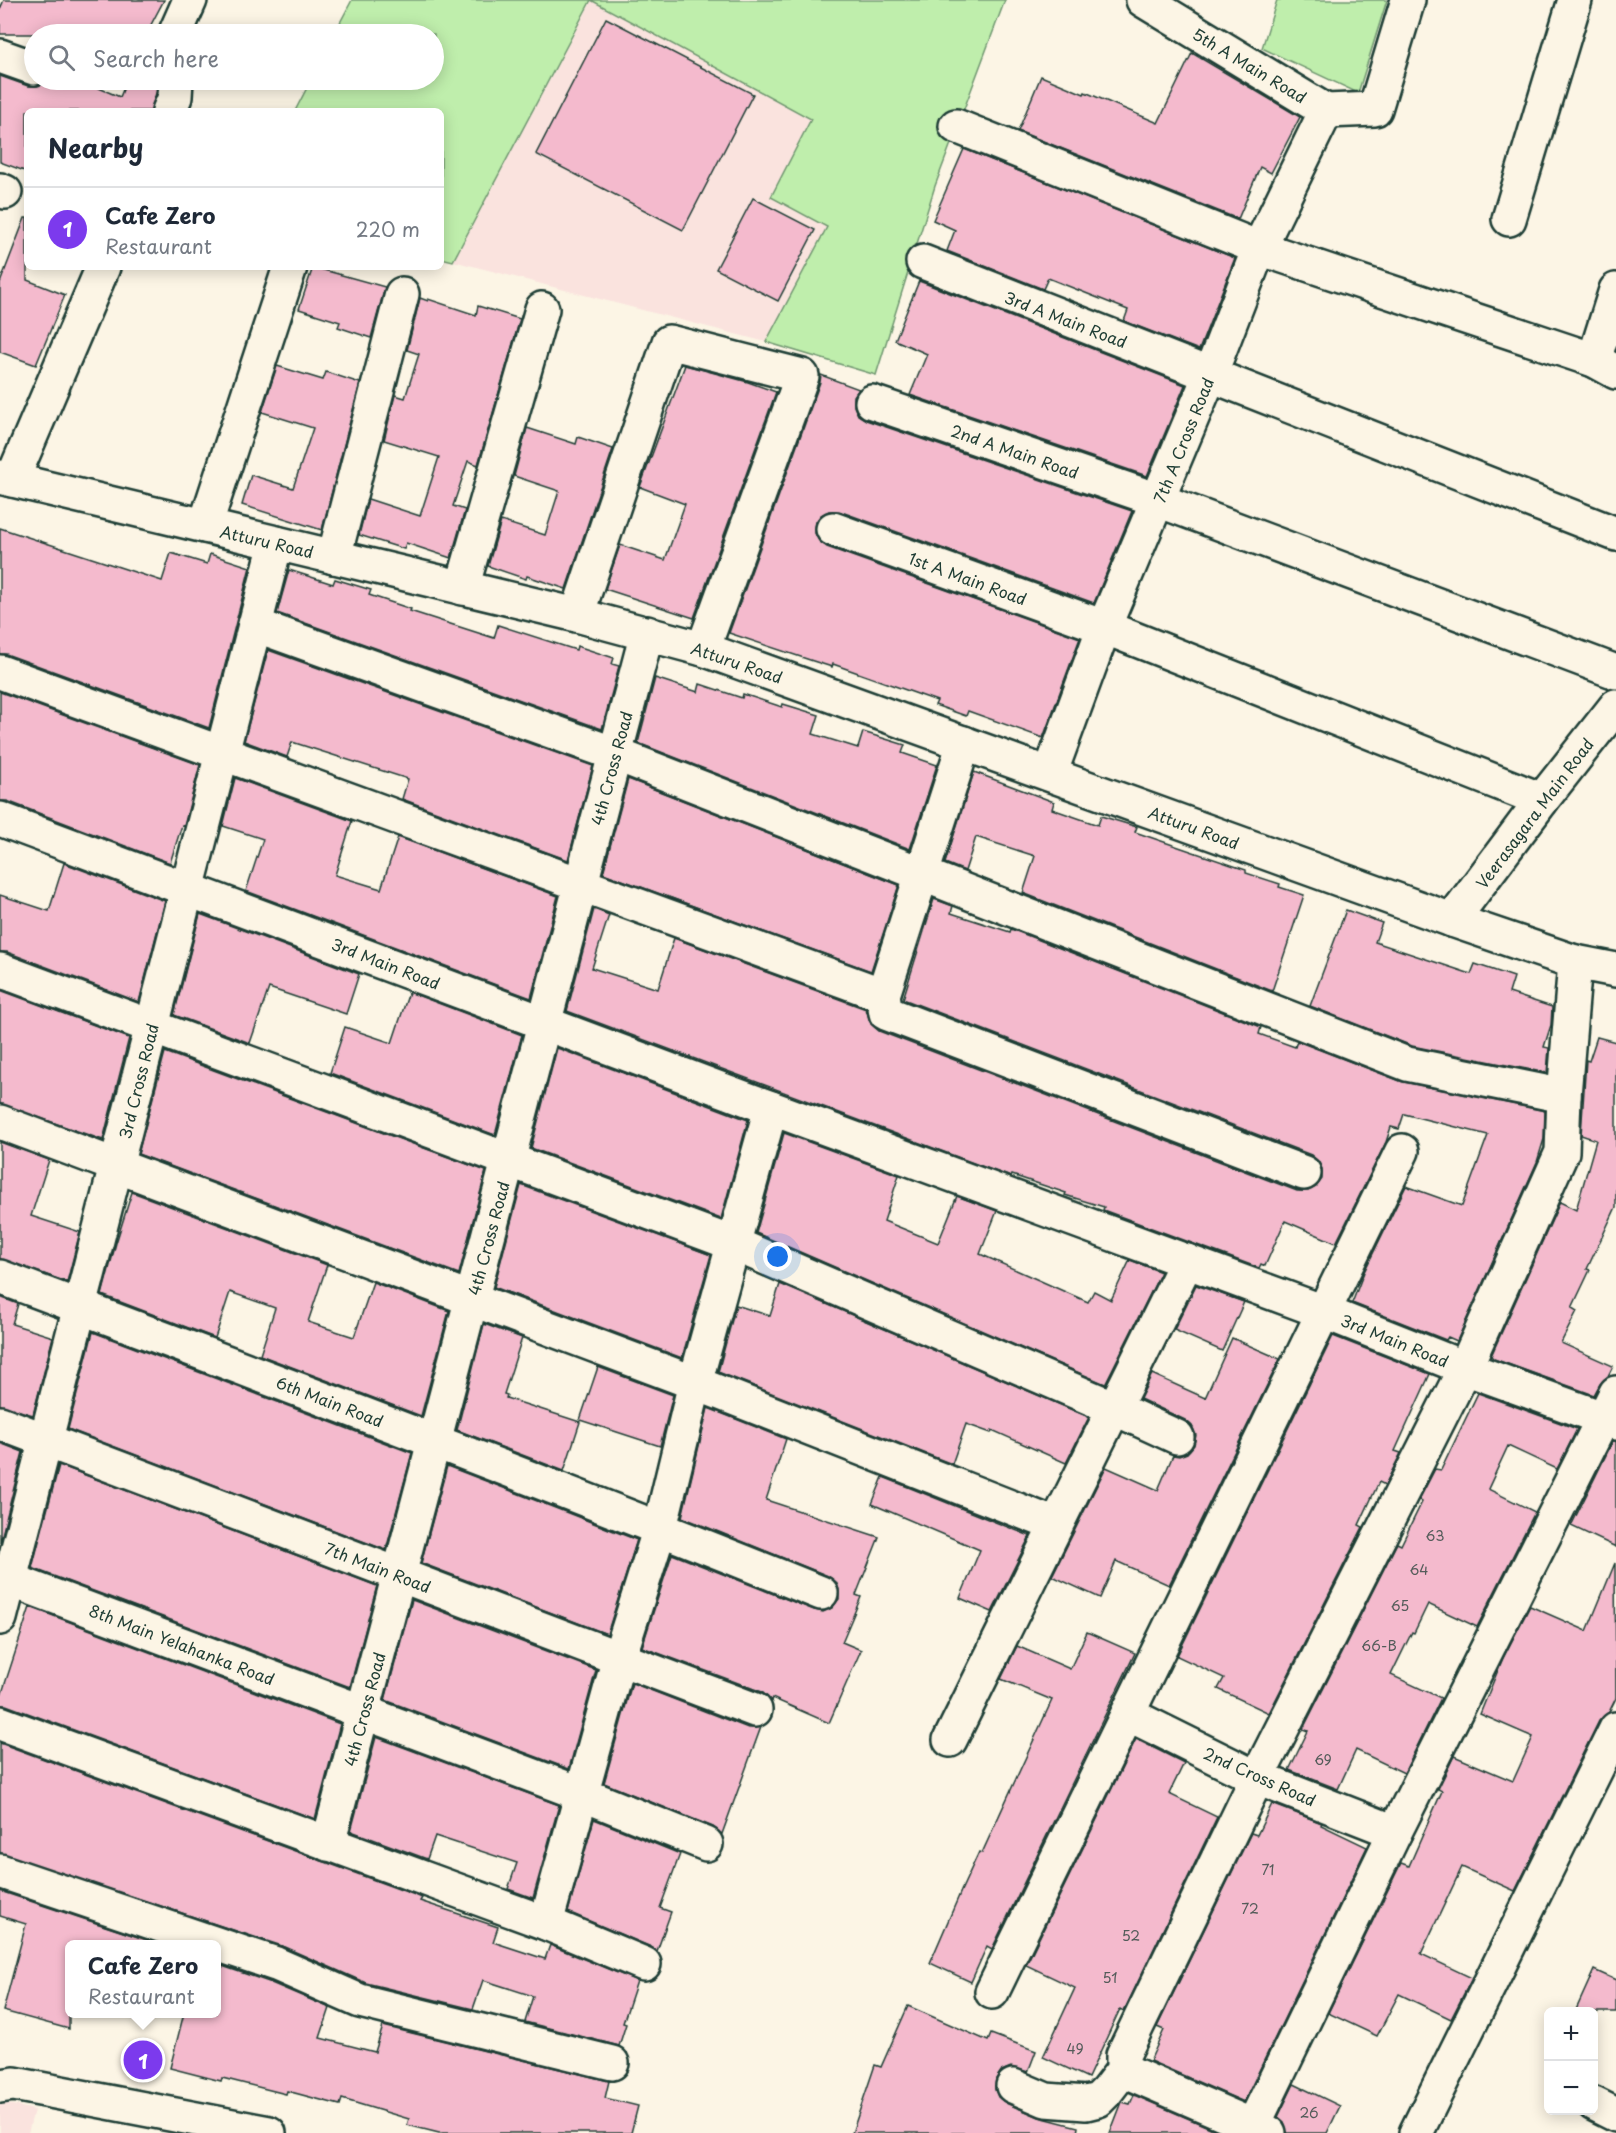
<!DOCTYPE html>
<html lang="en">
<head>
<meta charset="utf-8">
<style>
  body { margin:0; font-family:"Playpen Sans",sans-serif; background:#f2f2f3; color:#1f2937 }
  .controls { position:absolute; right:18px; bottom:18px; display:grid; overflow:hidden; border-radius:9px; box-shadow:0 3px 15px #0003 }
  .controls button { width:54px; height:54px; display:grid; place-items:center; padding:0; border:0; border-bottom:2px solid #e0e1e3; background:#fff; color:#1f2937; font:30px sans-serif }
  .you { position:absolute; left:778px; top:1257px; width:21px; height:21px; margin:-15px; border:4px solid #fff; border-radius:50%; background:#1a73e8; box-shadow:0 0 0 9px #1a73e833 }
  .badge { display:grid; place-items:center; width:39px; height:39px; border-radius:50%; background:#7c3aed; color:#fff; font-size:20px; font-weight:700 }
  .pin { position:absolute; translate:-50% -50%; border:3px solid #fff; box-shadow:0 2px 6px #0006 }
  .popup { position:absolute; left:65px; top:1940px; width:156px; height:78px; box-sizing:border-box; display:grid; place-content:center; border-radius:9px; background:#fff; filter:drop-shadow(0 2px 4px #0005); font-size:20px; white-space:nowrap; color:#747a83 }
  .popup b { font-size:22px; color:#1f2937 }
  .popup::after { content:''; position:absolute; left:50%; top:100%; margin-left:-12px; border:12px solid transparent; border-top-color:#fff }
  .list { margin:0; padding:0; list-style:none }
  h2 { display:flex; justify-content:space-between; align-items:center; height:78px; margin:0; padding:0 24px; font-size:26px }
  h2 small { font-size:20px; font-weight:400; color:#747a83 }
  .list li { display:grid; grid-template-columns:39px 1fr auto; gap:18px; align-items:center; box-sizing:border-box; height:84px; padding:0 24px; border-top:2px solid #e0e1e3 }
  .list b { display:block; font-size:22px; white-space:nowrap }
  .list p { margin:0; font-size:20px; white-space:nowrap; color:#747a83 }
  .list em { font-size:20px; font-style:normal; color:#747a83 }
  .icon { flex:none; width:33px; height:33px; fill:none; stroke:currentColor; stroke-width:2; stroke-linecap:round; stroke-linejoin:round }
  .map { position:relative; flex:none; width:1616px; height:2133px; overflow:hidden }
  .search { position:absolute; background:#fff; box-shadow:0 3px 15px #0003; left:24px; top:24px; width:420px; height:66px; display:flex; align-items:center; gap:15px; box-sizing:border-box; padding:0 21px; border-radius:33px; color:#747a83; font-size:22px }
  .panel { position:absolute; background:#fff; box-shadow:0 3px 15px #0003; left:24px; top:108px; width:420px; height:162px; border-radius:9px }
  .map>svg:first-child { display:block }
</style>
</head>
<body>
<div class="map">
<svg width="1616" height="2133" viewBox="0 0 1616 2133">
  <rect width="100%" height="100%" fill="#fcf5e5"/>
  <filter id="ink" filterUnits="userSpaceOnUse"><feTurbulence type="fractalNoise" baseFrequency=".0167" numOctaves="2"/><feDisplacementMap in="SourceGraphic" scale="12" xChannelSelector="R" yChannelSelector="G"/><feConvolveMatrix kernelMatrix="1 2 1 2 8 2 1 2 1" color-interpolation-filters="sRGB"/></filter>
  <g filter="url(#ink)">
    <!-- built -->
    <g fill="#fae3de">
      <path d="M 592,0 L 812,119 L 771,197 L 827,227 L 766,342 L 453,261 Z"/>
      <path d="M 0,2102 L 34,2110 L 28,2133 L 0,2133 Z"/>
    </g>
    <!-- green -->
    <g fill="#bfeeac" stroke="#6f9670" stroke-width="1.5">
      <path d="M 352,0 L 1005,0 L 935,186 L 876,375 L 766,342 L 827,227 L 771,197 L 811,119 L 591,0 L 453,261 L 441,258 L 441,111 L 295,111 L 311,80 L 434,80 L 434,34 L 334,34 Z"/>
      <path d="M 1277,0 L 1387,0 L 1358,93 L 1262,48 Z"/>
    </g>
    <!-- building -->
    <g fill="#f4bacd" stroke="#1f3d34" stroke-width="1.5">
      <path d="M 4,0 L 164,0 L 146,34 L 0,34 L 0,9 Z"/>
      <path d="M 606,18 L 753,94 L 683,230 L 536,154 Z"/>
      <path d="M 1192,53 L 1300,117 L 1271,173 L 1260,167 L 1238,219 L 1018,131 L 1041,76 L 1084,94 L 1085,92 L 1158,123 Z"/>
      <path d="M 0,76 L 28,86 L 37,86 L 48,80 L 80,80 L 120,97 L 127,80 L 145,80 L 157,85 L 156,93 L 151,111 L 27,111 L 27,172 L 0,162 Z"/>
      <path d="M 964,149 L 1235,258 L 1199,350 L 1124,321 L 1128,310 L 1048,278 L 1043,289 L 947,251 L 955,230 L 933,220 Z"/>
      <path d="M 753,198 L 815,230 L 778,301 L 716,269 Z"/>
      <path d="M 25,218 L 27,218 L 27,280 L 65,295 L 36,365 L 0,352 L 0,283 Z"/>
      <path d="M 313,267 L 385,287 L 371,338 L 338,327 L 340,322 L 299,309 Z"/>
      <path d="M 919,281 L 1185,385 L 1147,476 L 910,395 L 927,354 L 895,340 Z"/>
      <path d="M 420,298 L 428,301 L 428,299 L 476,315 L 478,306 L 520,319 L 478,465 L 468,461 L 453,506 L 465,510 L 451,558 L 406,543 L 404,549 L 359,535 L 368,499 L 420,516 L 439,457 L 384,440 L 395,395 L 405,398 L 419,354 L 407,350 Z"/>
      <path d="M 685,365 L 748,382 L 776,392 L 694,618 L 605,589 L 620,545 L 665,560 L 685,504 L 640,487 Z"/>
      <path d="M 277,366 L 323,380 L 326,372 L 360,383 L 322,530 L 242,505 L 251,475 L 293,488 L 313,428 L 262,412 Z"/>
      <path d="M 821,375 L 859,389 L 854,396 L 854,406 L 858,415 L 866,420 L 1132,511 L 1094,603 L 839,511 L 829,511 L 821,515 L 816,522 L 815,533 L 819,541 L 827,547 L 1080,638 L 1043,738 L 968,711 L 966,716 L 935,705 L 937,701 L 833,664 L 832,667 L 813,661 L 729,633 L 820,382 Z"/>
      <path d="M 527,428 L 576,444 L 578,437 L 613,449 L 566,589 L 527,576 L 526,579 L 488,566 L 501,521 L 545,535 L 559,491 L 514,476 Z"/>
      <path d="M 0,528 L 162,581 L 171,553 L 207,564 L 210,554 L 250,567 L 209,728 L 6,654 L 0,654 Z"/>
      <path d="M 289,570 L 333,584 L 335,579 L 371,590 L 369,595 L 411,609 L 410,611 L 494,638 L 498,625 L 576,650 L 577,646 L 614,658 L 612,664 L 619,666 L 602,729 L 277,613 Z"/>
      <path d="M 268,650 L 593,766 L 568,860 L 402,799 L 408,779 L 292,742 L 287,757 L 244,741 Z"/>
      <path d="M 655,678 L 698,692 L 700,684 L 742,698 L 743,694 L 782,707 L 783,704 L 819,715 L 813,734 L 858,748 L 863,732 L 905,745 L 902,753 L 937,765 L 910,849 L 638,743 Z"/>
      <path d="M 0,692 L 200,765 L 184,826 L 182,825 L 170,863 L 7,801 L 0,801 Z"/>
      <path d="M 974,772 L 1054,802 L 1052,809 L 1098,825 L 1101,816 L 1137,827 L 1135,832 L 1246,870 L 1246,873 L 1280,884 L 1279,887 L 1304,895 L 1272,991 L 1023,893 L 1035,856 L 976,837 L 965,871 L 945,863 Z"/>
      <path d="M 235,778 L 352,821 L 335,875 L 381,889 L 398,837 L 558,896 L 531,998 L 246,891 L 263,839 L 223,826 Z"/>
      <path d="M 628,779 L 899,885 L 871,971 L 603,873 Z"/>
      <path d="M 64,863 L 165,901 L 139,1002 L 7,952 L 0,952 L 0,895 L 49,911 Z"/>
      <path d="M 934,899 L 953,906 L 951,913 L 1010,932 L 1011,929 L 1261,1027 L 1259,1034 L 1295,1047 L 1297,1041 L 1403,1082 L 1545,1111 L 1544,1139 L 1537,1162 L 1457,1341 L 1448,1337 L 1446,1340 L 1352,1303 L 1364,1272 L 1406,1186 L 1462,1206 L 1488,1135 L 1404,1114 L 1399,1129 L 1391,1127 L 1386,1142 L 1336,1243 L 1285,1221 L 1265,1266 L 1261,1264 L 1259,1268 L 1103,1210 L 1104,1207 L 1065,1195 L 1066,1193 L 1012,1175 L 1011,1177 L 567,1011 L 594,909 L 609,915 L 592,968 L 658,989 L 674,938 L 866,1009 L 871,1024 L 879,1031 L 1297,1191 L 1308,1191 L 1316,1187 L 1322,1179 L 1322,1169 L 1318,1161 L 1311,1155 L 903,999 Z"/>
      <path d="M 1346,910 L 1382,923 L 1375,942 L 1471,974 L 1475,964 L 1514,977 L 1509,993 L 1552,1007 L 1551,1025 L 1544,1047 L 1549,1048 L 1547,1073 L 1412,1046 L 1310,1006 Z"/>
      <path d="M 200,914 L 359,974 L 346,1014 L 269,988 L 250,1043 L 174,1015 Z"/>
      <path d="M 0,990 L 129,1038 L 103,1140 L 0,1104 Z"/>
      <path d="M 409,992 L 522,1035 L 495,1135 L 330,1073 L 345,1027 L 392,1043 Z"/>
      <path d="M 1597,1037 L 1616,1042 L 1616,1207 L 1587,1269 L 1590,1270 L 1572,1308 L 1577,1311 L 1561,1343 L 1613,1366 L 1608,1376 L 1600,1384 L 1594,1395 L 1494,1359 L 1491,1356 L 1560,1202 L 1576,1210 L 1596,1140 L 1581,1135 L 1586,1060 L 1589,1061 Z"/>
      <path d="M 557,1048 L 748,1120 L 721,1219 L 531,1148 Z"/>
      <path d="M 165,1052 L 486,1171 L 459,1274 L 138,1154 Z"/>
      <path d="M 784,1133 L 899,1175 L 884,1221 L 938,1243 L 957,1196 L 997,1211 L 980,1254 L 1088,1302 L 1094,1291 L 1111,1300 L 1130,1260 L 1161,1272 L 1105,1384 L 756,1233 Z"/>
      <path d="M 0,1142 L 49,1160 L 31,1216 L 80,1232 L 67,1282 L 0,1259 Z"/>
      <path d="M 521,1185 L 711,1255 L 682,1358 L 494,1287 Z"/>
      <path d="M 132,1192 L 327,1265 L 308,1322 L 354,1337 L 373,1282 L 449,1311 L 421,1416 L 260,1355 L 275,1308 L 230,1292 L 215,1338 L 102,1295 L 116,1243 Z"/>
      <path d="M 780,1284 L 1089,1417 L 1066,1463 L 992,1430 L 991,1433 L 966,1424 L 952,1464 L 718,1372 L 736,1305 L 770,1316 Z"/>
      <path d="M 1196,1285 L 1244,1302 L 1222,1351 L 1174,1330 Z"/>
      <path d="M 0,1297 L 18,1304 L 12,1324 L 53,1337 L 33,1415 L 0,1405 Z"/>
      <path d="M 484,1324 L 522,1338 L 504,1394 L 507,1395 L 506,1398 L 580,1422 L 564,1471 L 457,1430 Z"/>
      <path d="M 93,1332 L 412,1453 L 386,1550 L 68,1429 Z"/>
      <path d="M 1333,1336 L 1430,1374 L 1395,1451 L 1401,1453 L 1385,1485 L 1379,1482 L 1359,1525 L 1363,1527 L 1269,1713 L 1218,1689 L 1224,1678 L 1177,1656 Z"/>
      <path d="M 1232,1338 L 1280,1359 L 1169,1585 L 1116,1561 L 1100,1598 L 1052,1576 L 1106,1467 L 1158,1490 L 1173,1455 L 1179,1456 L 1187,1453 L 1194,1445 L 1196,1435 L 1192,1426 L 1185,1420 L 1140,1399 L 1152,1374 L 1205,1398 Z"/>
      <path d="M 598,1367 L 673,1395 L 660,1446 L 580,1420 Z"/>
      <path d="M 1478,1393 L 1577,1429 L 1557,1469 L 1508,1446 L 1488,1489 L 1535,1512 L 1477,1627 L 1428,1604 L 1414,1633 L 1412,1632 L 1391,1675 L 1441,1698 L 1404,1773 L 1356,1750 L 1338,1789 L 1289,1770 L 1308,1731 L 1303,1729 L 1397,1543 L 1401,1545 L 1422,1502 L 1419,1500 L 1435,1469 L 1441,1470 Z"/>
      <path d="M 708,1408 L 786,1439 L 766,1500 L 879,1537 L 856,1595 L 861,1597 L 842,1642 L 861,1650 L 829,1723 L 772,1698 L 771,1701 L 762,1692 L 642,1647 L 672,1554 L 814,1610 L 823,1612 L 832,1608 L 839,1599 L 839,1590 L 836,1582 L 828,1576 L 682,1517 Z"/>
      <path d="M 1613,1441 L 1616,1441 L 1616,1547 L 1571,1526 Z"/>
      <path d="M 0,1443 L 23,1452 L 0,1543 Z"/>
      <path d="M 59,1465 L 377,1586 L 350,1687 L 32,1568 Z"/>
      <path d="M 447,1466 L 637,1540 L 607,1634 L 421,1563 Z"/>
      <path d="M 883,1477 L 1030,1536 L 992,1612 L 960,1598 L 980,1550 L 872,1504 Z"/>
      <path d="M 1615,1563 L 1616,1698 L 1609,1712 L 1599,1721 L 1515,1891 L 1462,1867 L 1421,1954 L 1472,1978 L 1451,2019 L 1399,1994 L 1377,2036 L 1328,2013 L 1401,1863 L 1409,1866 L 1442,1791 L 1438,1789 L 1454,1756 L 1513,1781 L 1533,1737 L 1480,1714 L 1503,1658 L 1530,1606 L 1587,1631 Z"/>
      <path d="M 412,1600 L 596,1670 L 569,1769 L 385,1700 Z"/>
      <path d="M 30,1607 L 340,1724 L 315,1819 L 6,1705 L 0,1705 L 0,1699 Z"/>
      <path d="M 1087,1632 L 1135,1653 L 992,1949 L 987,1946 L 971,1982 L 930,1963 L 961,1891 L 979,1852 L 982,1853 L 1052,1700 L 1001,1679 L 1017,1646 L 1070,1669 Z"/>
      <path d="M 632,1683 L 748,1728 L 761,1727 L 722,1834 L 713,1827 L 604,1783 Z"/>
      <path d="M 376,1737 L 559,1805 L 533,1898 L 508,1889 L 517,1863 L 435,1836 L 427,1859 L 351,1831 Z"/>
      <path d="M 1136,1739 L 1184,1763 L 1169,1794 L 1217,1817 L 1124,2011 L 1120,2009 L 1088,2078 L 1043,2057 L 1075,1988 L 1026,1965 Z"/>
      <path d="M 0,1743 L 415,1895 L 422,1898 L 420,1901 L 498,1927 L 493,1942 L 545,1959 L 550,1945 L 637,1981 L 623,2023 L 626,2024 L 619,2046 L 525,2022 L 533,1996 L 483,1980 L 473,2009 L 366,1983 L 282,1946 L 0,1853 Z"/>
      <path d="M 1272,1804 L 1322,1823 L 1321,1825 L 1367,1847 L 1244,2102 L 1150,2061 L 1164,2030 L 1157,2027 L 1251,1833 L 1257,1835 Z"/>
      <path d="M 594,1819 L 680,1854 L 660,1908 L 671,1912 L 657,1951 L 651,1947 L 568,1912 Z"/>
      <path d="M 0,1891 L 159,1944 L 69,1944 L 69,2029 L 3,2011 L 26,1924 L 0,1916 Z"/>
      <path d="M 222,1966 L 269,1982 L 330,2008 L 320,2038 L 375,2052 L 383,2026 L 609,2081 L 605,2098 L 638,2106 L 631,2133 L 439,2133 L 407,2125 L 409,2119 L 342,2099 L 340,2105 L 287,2091 L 286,2094 L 222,2078 L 221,2081 L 170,2068 L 184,2013 L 216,2013 L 216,1984 Z"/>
      <path d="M 1594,1970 L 1616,1980 L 1616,2012 L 1575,2012 Z"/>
      <path d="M 908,2006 L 988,2041 L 991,2034 L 1036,2051 L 1028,2072 L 1011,2067 L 1001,2071 L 996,2079 L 995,2089 L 998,2097 L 1006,2103 L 1039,2117 L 1078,2127 L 1077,2133 L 852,2133 L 875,2065 L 881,2067 Z"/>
      <path d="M 1294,2084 L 1340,2106 L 1327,2133 L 1287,2133 L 1284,2122 L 1278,2117 Z"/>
      <path d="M 1134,2095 L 1222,2133 L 1110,2133 L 1122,2102 L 1130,2104 Z"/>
    </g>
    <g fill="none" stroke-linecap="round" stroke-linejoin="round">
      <!-- street casing -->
      <g stroke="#1f3d34" stroke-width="38">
        <g id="street">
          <path d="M 1143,0 L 1326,111"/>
          <path d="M 175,34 L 190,0"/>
          <path d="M 0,56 L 34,68"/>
          <path d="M 169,111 L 175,97 L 176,80"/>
          <path d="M 1326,111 L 1375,109 L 1408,0"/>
          <path d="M 956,126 L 1259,248 L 1594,360 L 1616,372"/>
          <path d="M 0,190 L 5,192"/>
          <path d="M 1509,219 L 1575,0"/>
          <path d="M 923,262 L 1616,534"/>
          <path d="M 1594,360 L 1616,290"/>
          <path d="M 872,402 L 1158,500 L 1616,672"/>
          <path d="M 12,480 L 103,267"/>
          <path d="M 205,526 L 290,267"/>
          <path d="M 833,529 L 1104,627 L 1542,800"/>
          <path d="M 334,557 L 402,294"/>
          <path d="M 462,588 L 542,309"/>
          <path d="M 577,615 L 669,342 L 802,376 L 703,649"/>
          <path d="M 255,625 L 615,754 L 1407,1064 L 1564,1096"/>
          <path d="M 0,672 L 883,995"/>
          <path d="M 964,743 L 883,995 L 886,1013 L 1304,1173"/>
          <path d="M 1050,774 L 1104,627 L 1210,375 L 1259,248 L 1326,111"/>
          <path d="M 0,819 L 771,1108 L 1324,1312 L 1465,1368 L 1616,1423"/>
          <path d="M 0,970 L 734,1244 L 1114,1408 L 1177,1437"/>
          <path d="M 0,1122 L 695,1383 L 1056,1525"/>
          <path d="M 0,1277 C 274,1380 549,1483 821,1593"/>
          <path d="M 0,1423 L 755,1710"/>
          <path d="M 0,1576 L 582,1794 L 706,1844"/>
          <path d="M 0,1618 L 276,543"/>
          <path d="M 1128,1714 L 1257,1778 L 1395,1832"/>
          <path d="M 0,1723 L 546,1923 L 644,1964"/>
          <path d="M 950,1740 L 1187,1261"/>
          <path d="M 328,1844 L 647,633"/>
          <path d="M 0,1871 L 276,1964 L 360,2001 L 612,2063"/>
          <path d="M 546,1923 L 619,1658 L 660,1528 L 695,1383 L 771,1108"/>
          <path d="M 992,1992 L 1402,1151"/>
          <path d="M 1123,2070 L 1269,2133"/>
          <path d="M 1013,2086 L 1046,2100 L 1086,2103 L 1098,2100 L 1106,2092 L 1123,2070 L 1123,2055 L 1257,1778 L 1465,1368 L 1562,1152 L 1564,1096 L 1575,962"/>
          <path d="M 1594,2104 L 1616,2115"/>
          <path d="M 1253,2126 L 1395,1832 L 1616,1393"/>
          <path d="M 1416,2133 L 1616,1729"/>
        </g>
      </g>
      <!-- secondary casing -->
      <g stroke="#1f3d34" stroke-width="38">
        <g id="secondary">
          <path d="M 0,477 L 577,615 L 703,649 L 1452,920 L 1575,962 L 1616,970"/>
          <path d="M 1452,920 L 1542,800 L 1616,706"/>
          <path d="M 0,2086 L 14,2084 L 269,2133"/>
        </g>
      </g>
      <!-- street -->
      <use href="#street" stroke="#fcf5e5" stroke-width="33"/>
      <!-- secondary -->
      <use href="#secondary" stroke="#fcf5e5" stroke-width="33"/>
    </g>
  </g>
  <g text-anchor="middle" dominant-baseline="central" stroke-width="4.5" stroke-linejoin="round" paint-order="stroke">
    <!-- number labels -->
    <g font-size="14" fill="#545c5a">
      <text x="1435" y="1535">63</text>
      <text x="1419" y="1569">64</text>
      <text x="1400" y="1605">65</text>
      <text x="1379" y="1645">66-B</text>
      <text x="1323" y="1759">69</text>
      <text x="1268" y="1869">71</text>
      <text x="1250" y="1908">72</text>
      <text x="1131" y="1935">52</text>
      <text x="1110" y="1977">51</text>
      <text x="1075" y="2048">49</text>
      <text x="1309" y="2112">26</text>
    </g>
    <!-- street labels -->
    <g font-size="16" fill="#1f3d34" stroke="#fcf5e5">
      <text transform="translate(1250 65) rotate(31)">5th A Main Road</text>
      <text transform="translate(1066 319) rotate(21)">3rd A Main Road</text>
      <text transform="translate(1183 440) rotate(-68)">7th A Cross Road</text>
      <text transform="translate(1015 451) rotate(19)">2nd A Main Road</text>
      <text transform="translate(267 541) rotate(13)">Atturu Road</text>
      <text transform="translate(968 578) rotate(20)">1st A Main Road</text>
      <text transform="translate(737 662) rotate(19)">Atturu Road</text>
      <text transform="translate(611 768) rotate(-75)">4th Cross Road</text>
      <text transform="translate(1534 813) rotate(-53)">Veerasagara Main Road</text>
      <text transform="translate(1194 827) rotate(20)">Atturu Road</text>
      <text transform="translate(386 963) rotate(21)">3rd Main Road</text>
      <text transform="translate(138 1081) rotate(-76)">3rd Cross Road</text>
      <text transform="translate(488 1238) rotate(-75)">4th Cross Road</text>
      <text transform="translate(1395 1340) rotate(22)">3rd Main Road</text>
      <text transform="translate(330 1401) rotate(21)">6th Main Road</text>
      <text transform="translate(378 1567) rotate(21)">7th Main Road</text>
      <text transform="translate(182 1644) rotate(21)">8th Main Yelahanka Road</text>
      <text transform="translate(364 1709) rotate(-75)">4th Cross Road</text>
      <text transform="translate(1260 1776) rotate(24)">2nd Cross Road</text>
    </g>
  </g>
</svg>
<div class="controls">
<button>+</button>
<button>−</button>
</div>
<div class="you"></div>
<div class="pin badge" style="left:143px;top:2060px">1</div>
<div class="popup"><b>Cafe Zero</b>Restaurant</div>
<div class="search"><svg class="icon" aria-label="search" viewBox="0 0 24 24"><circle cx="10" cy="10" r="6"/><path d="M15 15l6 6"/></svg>Search here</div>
<section class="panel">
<h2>Nearby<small></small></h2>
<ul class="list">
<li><span class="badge">1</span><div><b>Cafe Zero</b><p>Restaurant</p></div><em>220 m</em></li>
</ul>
</section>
</div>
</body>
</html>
